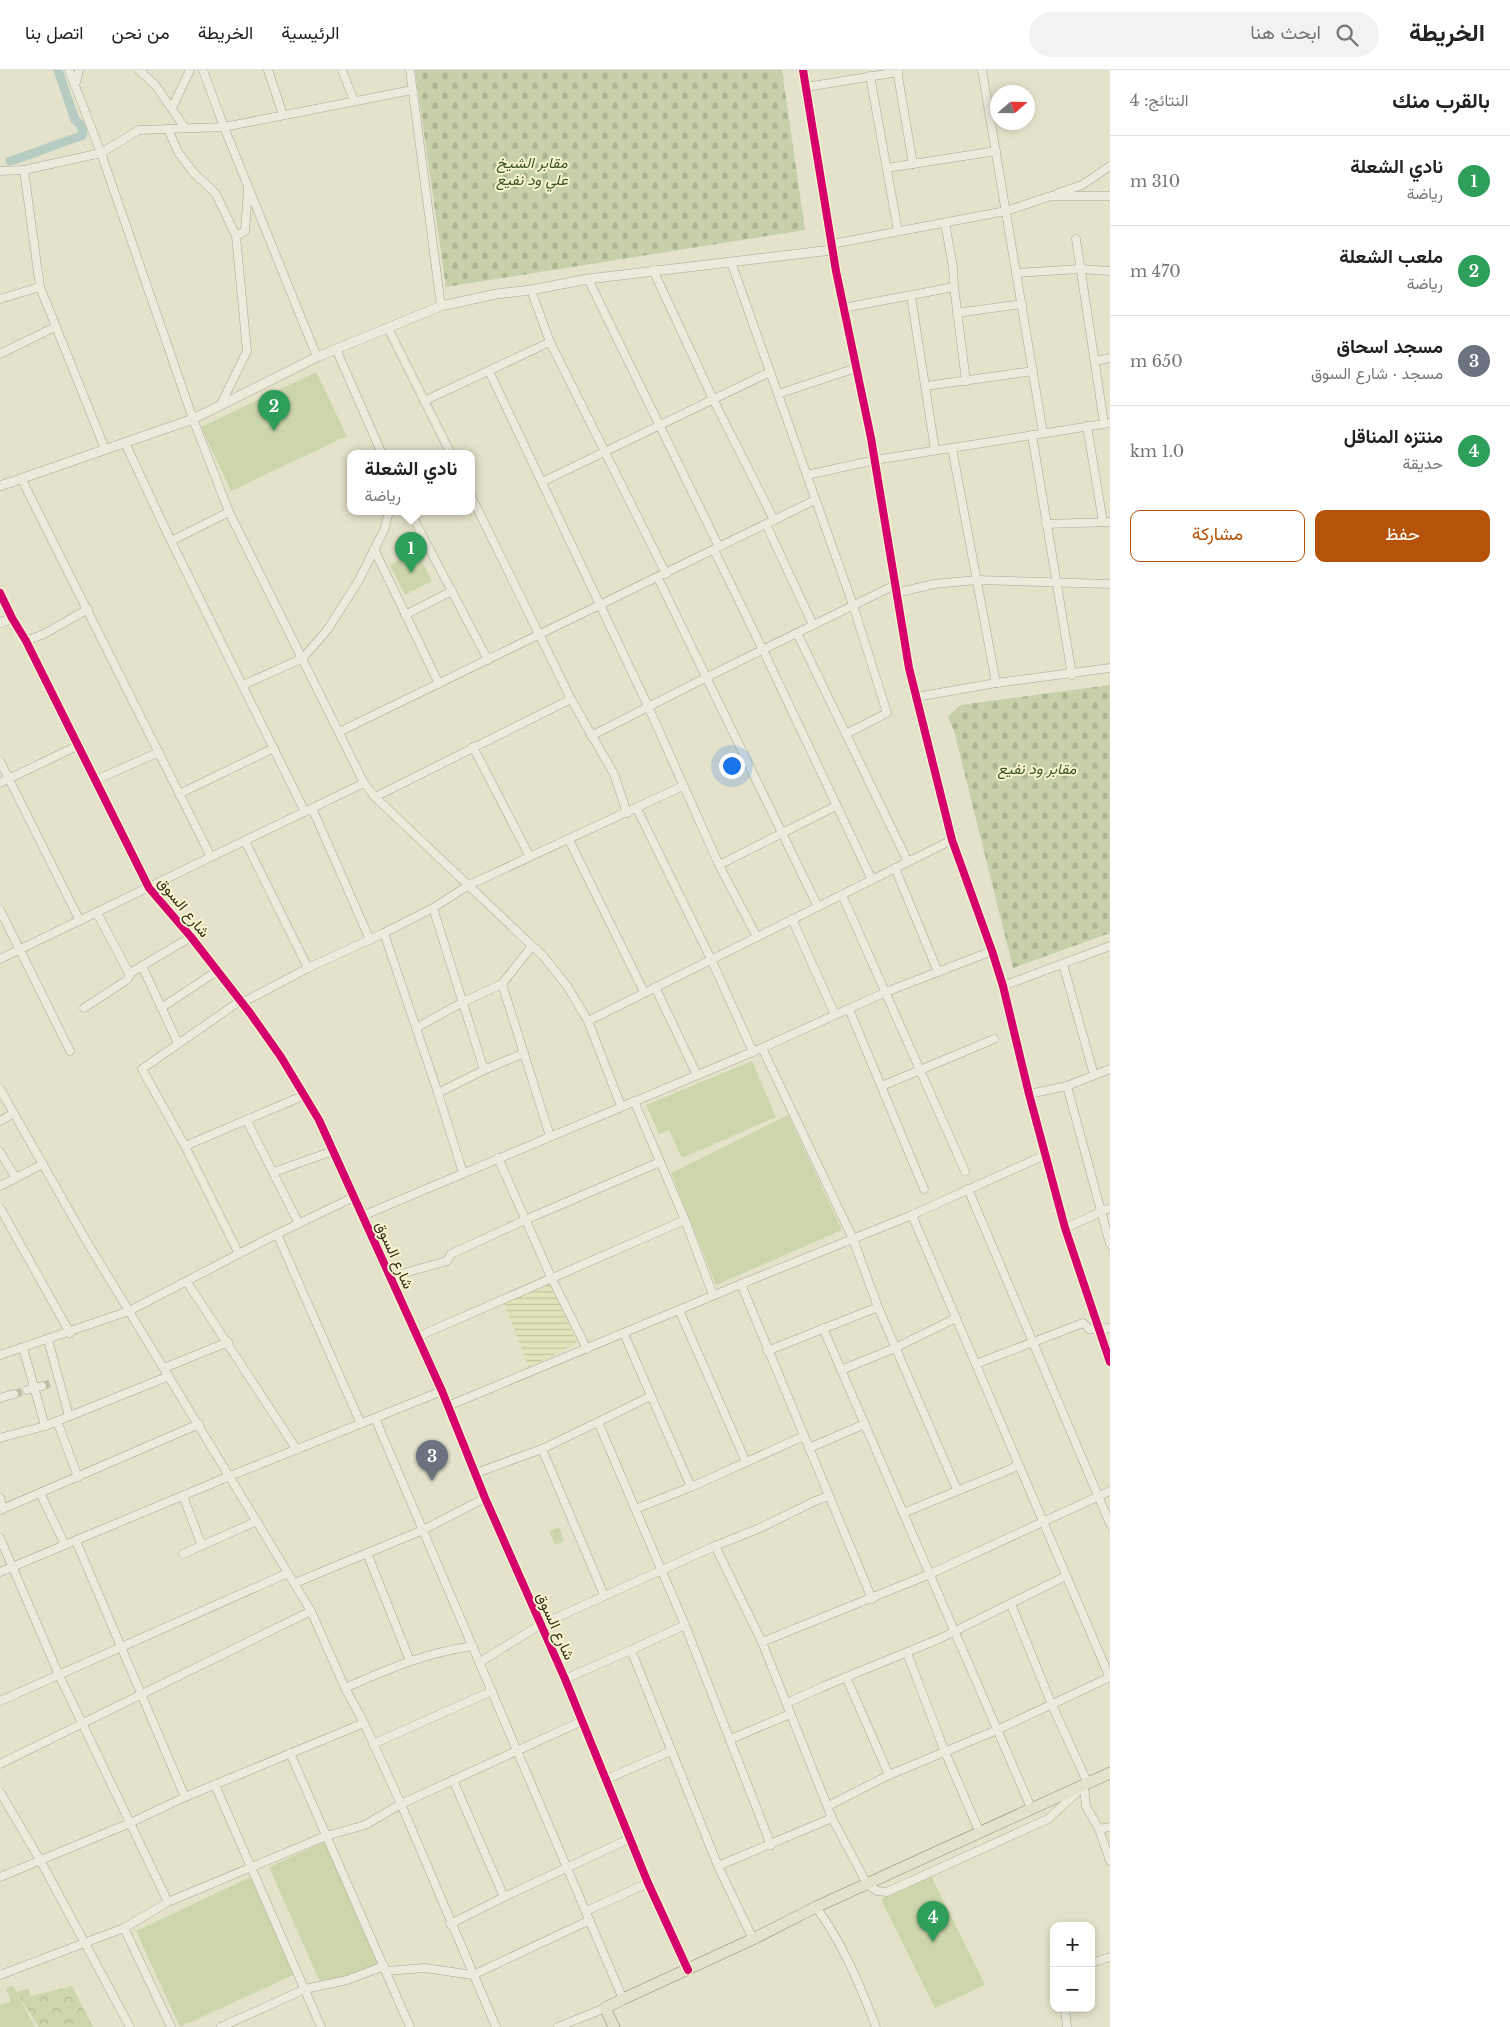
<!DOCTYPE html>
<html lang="ar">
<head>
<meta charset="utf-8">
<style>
  body { margin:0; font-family:"Libre Baskerville",Vazirmatn,serif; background:#f2f2f2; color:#222; direction:rtl }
  .controls { position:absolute; right:15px; bottom:15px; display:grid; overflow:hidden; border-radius:10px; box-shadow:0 2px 8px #0003 }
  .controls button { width:45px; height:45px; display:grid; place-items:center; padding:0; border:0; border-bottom:1px solid #e0e0e0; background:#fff; color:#222; font:25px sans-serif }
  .compass { position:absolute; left:990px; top:15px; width:45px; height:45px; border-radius:50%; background:#fff; box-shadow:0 2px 8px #0003; rotate:70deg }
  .you { position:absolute; left:731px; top:695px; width:18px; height:18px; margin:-12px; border:4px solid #fff; border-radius:50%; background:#1a73e8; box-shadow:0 0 0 8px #1a73e833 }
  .badge { display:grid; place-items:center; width:32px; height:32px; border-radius:50%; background:#b45309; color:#fff; font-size:16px; font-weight:700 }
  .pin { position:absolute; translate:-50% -41px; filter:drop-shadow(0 1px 2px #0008) }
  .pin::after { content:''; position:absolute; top:26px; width:18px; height:15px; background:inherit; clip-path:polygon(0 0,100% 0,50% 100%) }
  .popup { position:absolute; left:347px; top:380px; width:128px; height:65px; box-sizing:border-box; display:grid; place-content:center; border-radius:10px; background:#fff; filter:drop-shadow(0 1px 4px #0005); font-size:16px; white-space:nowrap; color:#767676 }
  .popup b { font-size:19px; color:#222 }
  .popup::after { content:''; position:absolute; left:50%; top:100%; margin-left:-10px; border:10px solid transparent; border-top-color:#fff }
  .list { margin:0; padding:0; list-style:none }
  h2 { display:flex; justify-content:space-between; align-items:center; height:65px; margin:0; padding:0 20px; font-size:21px }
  h2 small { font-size:16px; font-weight:400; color:#767676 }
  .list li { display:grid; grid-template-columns:32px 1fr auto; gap:15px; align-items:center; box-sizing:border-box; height:90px; padding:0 20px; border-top:1px solid #e0e0e0 }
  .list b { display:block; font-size:19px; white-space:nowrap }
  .list p { margin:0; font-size:16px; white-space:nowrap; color:#767676 }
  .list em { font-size:16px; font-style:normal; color:#767676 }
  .actions { display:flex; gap:10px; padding:15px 20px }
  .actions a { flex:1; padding:11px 0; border:1px solid #b45309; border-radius:10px; text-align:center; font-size:18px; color:#b45309 }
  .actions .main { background:#b45309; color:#fff }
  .icon { flex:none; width:28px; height:28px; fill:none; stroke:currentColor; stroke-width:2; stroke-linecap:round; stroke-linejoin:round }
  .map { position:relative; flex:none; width:1110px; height:1957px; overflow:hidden; direction:ltr }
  header { display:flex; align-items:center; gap:30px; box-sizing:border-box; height:70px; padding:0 25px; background:#fff; border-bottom:1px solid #e0e0e0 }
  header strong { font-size:24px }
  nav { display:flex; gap:28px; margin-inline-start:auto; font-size:18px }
  .search { width:350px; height:45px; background:#f2f2f2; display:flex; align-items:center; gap:12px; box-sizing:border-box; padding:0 18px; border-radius:28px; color:#767676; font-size:19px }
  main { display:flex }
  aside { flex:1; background:#fff }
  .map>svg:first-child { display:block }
</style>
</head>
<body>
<header>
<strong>الخريطة</strong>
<div class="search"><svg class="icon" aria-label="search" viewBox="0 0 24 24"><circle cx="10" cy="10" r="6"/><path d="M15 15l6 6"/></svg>ابحث هنا</div>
<nav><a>الرئيسية</a><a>الخريطة</a><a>من نحن</a><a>اتصل بنا</a></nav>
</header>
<main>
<aside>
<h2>بالقرب منك<small>النتائج: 4</small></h2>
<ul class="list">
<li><span class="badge" style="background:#2e9e5b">1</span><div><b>نادي الشعلة</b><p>رياضة</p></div><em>310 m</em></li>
<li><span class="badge" style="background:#2e9e5b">2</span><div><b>ملعب الشعلة</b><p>رياضة</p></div><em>470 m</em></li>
<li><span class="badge" style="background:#6b7280">3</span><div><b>مسجد اسحاق</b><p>مسجد · شارع السوق</p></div><em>650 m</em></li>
<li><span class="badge" style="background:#2e9e5b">4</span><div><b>منتزه المناقل</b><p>حديقة</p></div><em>1.0 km</em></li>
</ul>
<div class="actions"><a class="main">حفظ</a><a>مشاركة</a></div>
</aside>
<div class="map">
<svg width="1110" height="1957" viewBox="0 0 1110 1957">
  <defs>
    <pattern id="farmland-rules" width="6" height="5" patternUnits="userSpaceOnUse" patternTransform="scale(1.25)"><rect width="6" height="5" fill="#e3e4ba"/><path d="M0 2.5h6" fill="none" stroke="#c3c49f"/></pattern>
    <pattern id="forest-crowns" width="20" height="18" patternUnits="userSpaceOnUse" patternTransform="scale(1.25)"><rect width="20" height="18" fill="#cdd6ab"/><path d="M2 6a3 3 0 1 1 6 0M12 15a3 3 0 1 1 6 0" fill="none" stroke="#b1b893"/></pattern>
    <pattern id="cemetery-stones" width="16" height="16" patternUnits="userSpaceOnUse" patternTransform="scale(1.25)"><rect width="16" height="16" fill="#c8d0ab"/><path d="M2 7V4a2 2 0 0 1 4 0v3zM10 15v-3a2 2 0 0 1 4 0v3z" fill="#acb393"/></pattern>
  </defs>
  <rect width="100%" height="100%" fill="#e4e2ca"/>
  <!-- farmland -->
  <path fill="url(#farmland-rules)" d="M 550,1213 L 577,1273 L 529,1297 L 504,1233 Z"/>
  <!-- green -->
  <g fill="#cdd6ab">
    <path d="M 316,302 L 347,366 L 231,421 L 201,357 Z"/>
    <path d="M 417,481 L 432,511 L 405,525 L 390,495 Z"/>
    <path d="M 752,991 L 776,1047 L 682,1088 L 669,1060 L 659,1064 L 646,1035 Z"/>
    <path d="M 788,1045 L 842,1160 L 716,1215 L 671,1103 Z"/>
    <path d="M 559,1457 L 564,1471 L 555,1475 L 549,1461 Z"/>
    <path d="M 327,1771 L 378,1894 L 321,1914 L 269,1797 Z"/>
    <path d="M 255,1805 L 300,1902 L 180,1957 L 136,1861 Z"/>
    <path d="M 931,1806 L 985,1915 L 935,1938 L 881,1829 Z"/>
    <path d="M 13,1916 L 34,1955 L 35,1957 L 0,1957 L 0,1935 L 11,1931 L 6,1918 Z"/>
  </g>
  <!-- forest -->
  <path fill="url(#forest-crowns)" d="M 72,1916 L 93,1957 L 39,1957 L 16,1922 L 28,1919 L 31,1926 Z"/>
  <!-- cemetery -->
  <g fill="url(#cemetery-stones)">
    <path d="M 415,0 L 782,0 L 805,160 L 446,217 Z"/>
    <path d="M 1110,615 L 1110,863 L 1013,898 L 954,661 L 948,647 L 960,635 Z"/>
  </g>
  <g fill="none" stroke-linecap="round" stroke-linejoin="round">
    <!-- canal -->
    <path stroke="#b6cbc2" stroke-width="9" d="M 10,91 C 35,84 57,73 82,66 C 84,59 81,54 75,50 L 58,0"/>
    <!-- minor-tunnel -->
    <g stroke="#c1bea7" stroke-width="8" stroke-dasharray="8 4" stroke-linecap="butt">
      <path d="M 42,1316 L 51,1313"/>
      <path d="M 14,1324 L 27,1320"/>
    </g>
    <!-- minor casing -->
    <g stroke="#a9a694" stroke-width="9">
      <g id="minor">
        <path d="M 69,0 L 101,83 L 139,60 L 224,57 L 412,20"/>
        <path d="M 139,0 L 156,16 L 185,58"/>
        <path d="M 203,0 L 224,57 L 317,287"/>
        <path d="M 268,0 L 283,45"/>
        <path d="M 342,0 L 354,31"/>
        <path d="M 410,0 L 441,236"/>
        <path d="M 803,0 L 832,178"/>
        <path d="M 897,0 L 913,94"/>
        <path d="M 982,0 L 1043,363"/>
        <path d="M 870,6 L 898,161"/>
        <path d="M 75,16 L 79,0"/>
        <path d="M 806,17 L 898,2"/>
        <path d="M 172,38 L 190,0"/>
        <path d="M 168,59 L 178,82 L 193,102 L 216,124 L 236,166 L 247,281 L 220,336"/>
        <path d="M 887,98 L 996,81"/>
        <path d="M 24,100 L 40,217"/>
        <path d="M 0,101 L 24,100 L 101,83 L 193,349 L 229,442 L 364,713 L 375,727 L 544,887 L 567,916 L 588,951 L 621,1036"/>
        <path d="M 1058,123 L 1082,115 L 1110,96"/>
        <path d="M 236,166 L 245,161 L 248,119"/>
        <path d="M 1076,169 L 1104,353"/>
        <path d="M 832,174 L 1006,141 L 1051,126 L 1110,126"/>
        <path d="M 731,192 L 853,535 L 887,643 L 846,664"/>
        <path d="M 653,200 L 713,329 L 774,450"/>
        <path d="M 1016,203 L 1080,199 L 1110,201"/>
        <path d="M 588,209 L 719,477"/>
        <path d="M 954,217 L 966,311"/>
        <path d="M 531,220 L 550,272 L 666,504"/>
        <path d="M 911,226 L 935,380"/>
        <path d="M 0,229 L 40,217 L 105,379"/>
        <path d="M 843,238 L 954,217 L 953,197 L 945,153"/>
        <path d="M 957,243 L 1022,234"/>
        <path d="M 388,258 L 451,384"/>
        <path d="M 336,279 L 382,384"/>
        <path d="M 0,284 L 55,257"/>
        <path d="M 1095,291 L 1110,288"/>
        <path d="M 489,301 L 648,636 L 719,795 L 757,867"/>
        <path d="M 926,316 L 1033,301"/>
        <path d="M 778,324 L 856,298"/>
        <path d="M 424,331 L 550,272"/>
        <path d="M 1087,356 L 1103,452"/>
        <path d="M 1032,365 L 1072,605"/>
        <path d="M 125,373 L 171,471 L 305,742"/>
        <path d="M 952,378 L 996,613"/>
        <path d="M 807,405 L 875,390 L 1110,353"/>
        <path d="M 21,408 L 211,787"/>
        <path d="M 542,412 L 770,302"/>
        <path d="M 471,426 L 571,629 L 614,704 L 627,743"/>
        <path d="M 410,442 L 488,590"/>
        <path d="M 766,454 L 813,555"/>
        <path d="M 1046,454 L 1110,452"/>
        <path d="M 171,471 L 229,442"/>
        <path d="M 374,479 L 439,614"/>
        <path d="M 714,480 L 763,580 L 872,810"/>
        <path d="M 658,508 L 818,837"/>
        <path d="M 896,523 L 934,514 L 977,510 L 1110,514"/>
        <path d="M 405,545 L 452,521"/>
        <path d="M 797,563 L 908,792"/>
        <path d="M 26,571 L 44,564 L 88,539"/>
        <path d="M 243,615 L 303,588 L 328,559 L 359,510 L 384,460 L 389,442"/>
        <path d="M 916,627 L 996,613 L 1110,598"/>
        <path d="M 339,662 L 815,430"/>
        <path d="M 591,666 L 707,607 L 895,515"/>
        <path d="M 473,677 L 530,787"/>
        <path d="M 0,691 L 80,851"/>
        <path d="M 96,710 L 159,682"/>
        <path d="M 0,713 L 79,675"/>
        <path d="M 179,724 L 274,678"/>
        <path d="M 375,727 L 571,629"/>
        <path d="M 312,738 L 370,870"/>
        <path d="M 637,739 L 711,889 L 753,982"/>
        <path d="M 569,770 L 644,922"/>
        <path d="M 245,771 L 308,898"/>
        <path d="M 719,795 L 836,736"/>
        <path d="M 895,798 L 938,902"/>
        <path d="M 842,825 L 965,1101"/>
        <path d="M 433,838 L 484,1000"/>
        <path d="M 0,840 L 70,981"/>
        <path d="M 792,849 L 835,945"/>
        <path d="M 384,863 L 438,1023 L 463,1103"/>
        <path d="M 0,889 L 364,713"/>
        <path d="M 1063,894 L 1094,1005"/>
        <path d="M 142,896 L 178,973"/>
        <path d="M 130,903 L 191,867"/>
        <path d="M 502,914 L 550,1066"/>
        <path d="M 1003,916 L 1110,876"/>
        <path d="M 655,917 L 697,1005"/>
        <path d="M 242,933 L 308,898 L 384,863 L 433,838 L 469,815 L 683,716"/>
        <path d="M 84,938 L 127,910 L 130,905 L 97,843"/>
        <path d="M 161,938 L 217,901"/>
        <path d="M 849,939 L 924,1119"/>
        <path d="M 588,951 L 952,770"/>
        <path d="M 416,958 L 463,932 L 502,914 L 532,876"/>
        <path d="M 762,978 L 853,1169 L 878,1237 L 957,1420"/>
        <path d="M 882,1016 L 994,969"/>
        <path d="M 1067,1016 L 1110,1174"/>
        <path d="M 0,1019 L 87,1172 L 311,1541 L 345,1618 L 364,1653 L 401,1734 L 496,1957"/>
        <path d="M 438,1023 L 484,1000 L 524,983"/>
        <path d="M 1029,1024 L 1067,1016 L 1110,999"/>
        <path d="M 634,1031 L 685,1150 L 713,1225"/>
        <path d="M 0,1051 L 14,1043"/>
        <path d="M 247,1051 L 299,1154"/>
        <path d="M 185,1076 L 142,999 L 240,931"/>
        <path d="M 0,1082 L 16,1108"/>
        <path d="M 498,1088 L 551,1207 L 587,1279"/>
        <path d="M 274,1102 L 333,1081"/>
        <path d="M 0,1116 L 43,1094"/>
        <path d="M 968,1119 L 1110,1454"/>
        <path d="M 0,1138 L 70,1263"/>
        <path d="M 912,1145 L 1110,1608"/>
        <path d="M 362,1146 L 762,978 L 886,922 L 992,881"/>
        <path d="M 1065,1158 L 1110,1138"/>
        <path d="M 277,1164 L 361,1354"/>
        <path d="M 239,1184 L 185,1076 L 305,1025"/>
        <path d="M 390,1207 L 447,1191 L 451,1184 L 525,1150 L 660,1092"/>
        <path d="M 187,1212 L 297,1380"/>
        <path d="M 741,1214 L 872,1529"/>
        <path d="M 679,1240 L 746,1392"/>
        <path d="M 823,1258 L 1032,1740"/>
        <path d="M 624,1264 L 691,1417"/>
        <path d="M 417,1267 L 685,1150"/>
        <path d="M 48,1270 L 69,1346"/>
        <path d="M 23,1278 L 45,1356"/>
        <path d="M 767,1281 L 878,1237"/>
        <path d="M 0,1285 L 129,1241 L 277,1164 L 354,1127"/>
        <path d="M 976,1294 L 1083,1253 L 1089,1259 L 1110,1258"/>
        <path d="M 164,1298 L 228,1272"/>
        <path d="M 841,1300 L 895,1278 L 956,1248"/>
        <path d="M 27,1320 L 42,1316"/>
        <path d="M 0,1328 L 14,1324"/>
        <path d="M 448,1336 L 741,1214 L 912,1145 L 1045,1085"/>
        <path d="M 375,1348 L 623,1929"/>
        <path d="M 57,1351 L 78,1407"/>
        <path d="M 598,1352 L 651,1326"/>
        <path d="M 0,1368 L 45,1356 L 169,1306"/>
        <path d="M 809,1378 L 865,1354"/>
        <path d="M 542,1379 L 604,1525"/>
        <path d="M 476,1403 L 542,1379 L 598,1352 L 685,1555 L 771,1775"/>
        <path d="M 40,1423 L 65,1475"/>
        <path d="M 183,1426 L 202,1476"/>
        <path d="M 0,1428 L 3,1439"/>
        <path d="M 635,1439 L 691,1417 L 804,1366"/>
        <path d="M 0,1440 L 199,1354"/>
        <path d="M 903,1443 L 1011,1399 L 1017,1395"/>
        <path d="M 0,1468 L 59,1605 L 168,1832"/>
        <path d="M 76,1471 L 185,1727"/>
        <path d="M 715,1476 L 760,1458 L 815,1431 L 829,1426"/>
        <path d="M 367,1483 L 410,1591"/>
        <path d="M 183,1484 L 257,1451"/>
        <path d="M 0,1502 L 230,1406 L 442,1321"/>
        <path d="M 295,1513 L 423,1460 L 485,1428"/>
        <path d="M 1011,1534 L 1052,1635 L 1088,1714"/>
        <path d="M 762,1572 L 930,1504 L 1110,1421"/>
        <path d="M 631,1580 L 685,1555"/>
        <path d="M 907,1583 L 945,1682 L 980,1763"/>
        <path d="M 480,1592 L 540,1555 L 715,1476 L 762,1572 L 832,1748 L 867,1814 L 877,1821 L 887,1822 L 1048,1749 L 1084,1716 L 1086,1736 L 1099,1759 L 1110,1791"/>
        <path d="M 846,1607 L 889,1705"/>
        <path d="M 565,1609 L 631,1580 L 718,1796 L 753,1869"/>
        <path d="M 345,1618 C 389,1599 424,1583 473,1576"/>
        <path d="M 0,1631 L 288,1503"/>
        <path d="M 787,1633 L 822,1617 L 939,1569 L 1066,1506"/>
        <path d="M 731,1669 L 790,1644"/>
        <path d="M 373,1674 L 492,1621"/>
        <path d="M 290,1683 L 410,1957"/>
        <path d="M 0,1694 L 311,1541"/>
        <path d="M 607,1709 L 671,1681"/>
        <path d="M 453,1710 L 504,1827"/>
        <path d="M 215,1715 L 321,1957"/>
        <path d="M 0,1722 L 40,1790 L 130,1957"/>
        <path d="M 828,1736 L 889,1705 L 997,1660 L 1110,1607"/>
        <path d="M 1099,1759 L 1110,1757"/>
        <path d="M 718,1796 L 832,1748"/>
        <path d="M 0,1807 L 130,1753 L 185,1727 L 364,1653"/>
        <path d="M 816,1837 C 843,1874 860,1915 876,1957"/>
        <path d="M 586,1841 L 648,1813"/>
        <path d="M 450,1854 L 504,1827 L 631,1768"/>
        <path d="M 124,1858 L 171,1957"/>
        <path d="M 1091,1893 L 1110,1887"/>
        <path d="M 386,1901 L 425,1898 L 473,1905 L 590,1850"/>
        <path d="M 0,1905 L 124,1858 L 168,1832 L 326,1766 L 365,1755 L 401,1734 L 582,1651"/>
        <path d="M 1065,1938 L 1067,1957"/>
        <path d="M 221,1957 L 305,1919 L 347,1910 L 384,1896"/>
        <path d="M 558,1957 L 605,1938"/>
      </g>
    </g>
    <!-- tertiary casing -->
    <g stroke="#a9a694" stroke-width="10">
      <g id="tertiary">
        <path d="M 0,416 L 193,349 L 317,287 L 441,236 L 496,224 L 531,220 L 588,209 L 832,180 L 871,368 L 909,598 L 952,770 L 992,881 L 1003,916 L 1029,1024 L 1065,1158 L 1110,1292"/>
        <path d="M 0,523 L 12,548 L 26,571 L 149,818 L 191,867 L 250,943 L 281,987 L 319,1050 L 442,1321 L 485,1428 L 565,1609 L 648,1813 L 688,1900"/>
        <path d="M 0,553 L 12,548"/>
      </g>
    </g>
    <!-- primary casing -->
    <g stroke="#8e8b7a" stroke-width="12">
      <path id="primary" d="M 614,1957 L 605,1938 L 623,1929 L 753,1869 L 816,1837 L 1110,1703"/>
    </g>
    <!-- minor -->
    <use href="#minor" stroke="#eceadc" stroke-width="8"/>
    <!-- tertiary -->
    <use href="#tertiary" stroke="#eceadc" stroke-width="9"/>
    <!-- primary -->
    <use href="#primary" stroke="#e4e2cd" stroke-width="11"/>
    <!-- cycleway casing -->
    <g stroke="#f6f4ce" stroke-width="11">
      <g id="cycleway">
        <path d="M 803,0 L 836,201 L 871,368 L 909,598 L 952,770 L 992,881 L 1003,916 L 1029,1024 L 1065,1158 L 1110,1292"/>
        <path d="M 0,523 L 12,548 L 26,571 L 149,818 L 191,867 L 250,943 L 281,987 L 319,1050 L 442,1321 L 485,1428 L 565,1609 L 648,1813 L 688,1900"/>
      </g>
    </g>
    <!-- cycleway -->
    <use href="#cycleway" stroke="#d6006c" stroke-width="8"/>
  </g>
  <g text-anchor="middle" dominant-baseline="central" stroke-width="4" stroke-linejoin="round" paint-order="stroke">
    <!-- park labels -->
    <g font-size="15" font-style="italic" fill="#3c5421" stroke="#f6f4ce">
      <text x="532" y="92">مقابر الشيخ<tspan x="532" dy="17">علي ود نفيع</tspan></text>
      <text x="1037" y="698">مقابر ود نفيع</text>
    </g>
    <!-- street labels -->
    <g font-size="15" fill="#372f1c" stroke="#f6f4ce">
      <text transform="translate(184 837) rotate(51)">شارع السوق</text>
      <text transform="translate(395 1185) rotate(66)">شارع السوق</text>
      <text transform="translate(556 1556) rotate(66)">شارع السوق</text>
    </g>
  </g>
</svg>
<div class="controls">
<button>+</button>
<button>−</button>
</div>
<svg class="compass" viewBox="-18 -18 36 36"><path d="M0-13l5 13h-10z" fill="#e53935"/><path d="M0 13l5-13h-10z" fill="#767676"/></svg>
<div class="you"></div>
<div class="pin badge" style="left:411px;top:503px;background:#2e9e5b">1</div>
<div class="popup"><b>نادي الشعلة</b>رياضة</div>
<div class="pin badge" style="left:274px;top:361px;background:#2e9e5b">2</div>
<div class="pin badge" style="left:432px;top:1411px;background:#6b7280">3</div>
<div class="pin badge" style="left:933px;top:1872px;background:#2e9e5b">4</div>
</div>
</main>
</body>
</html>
